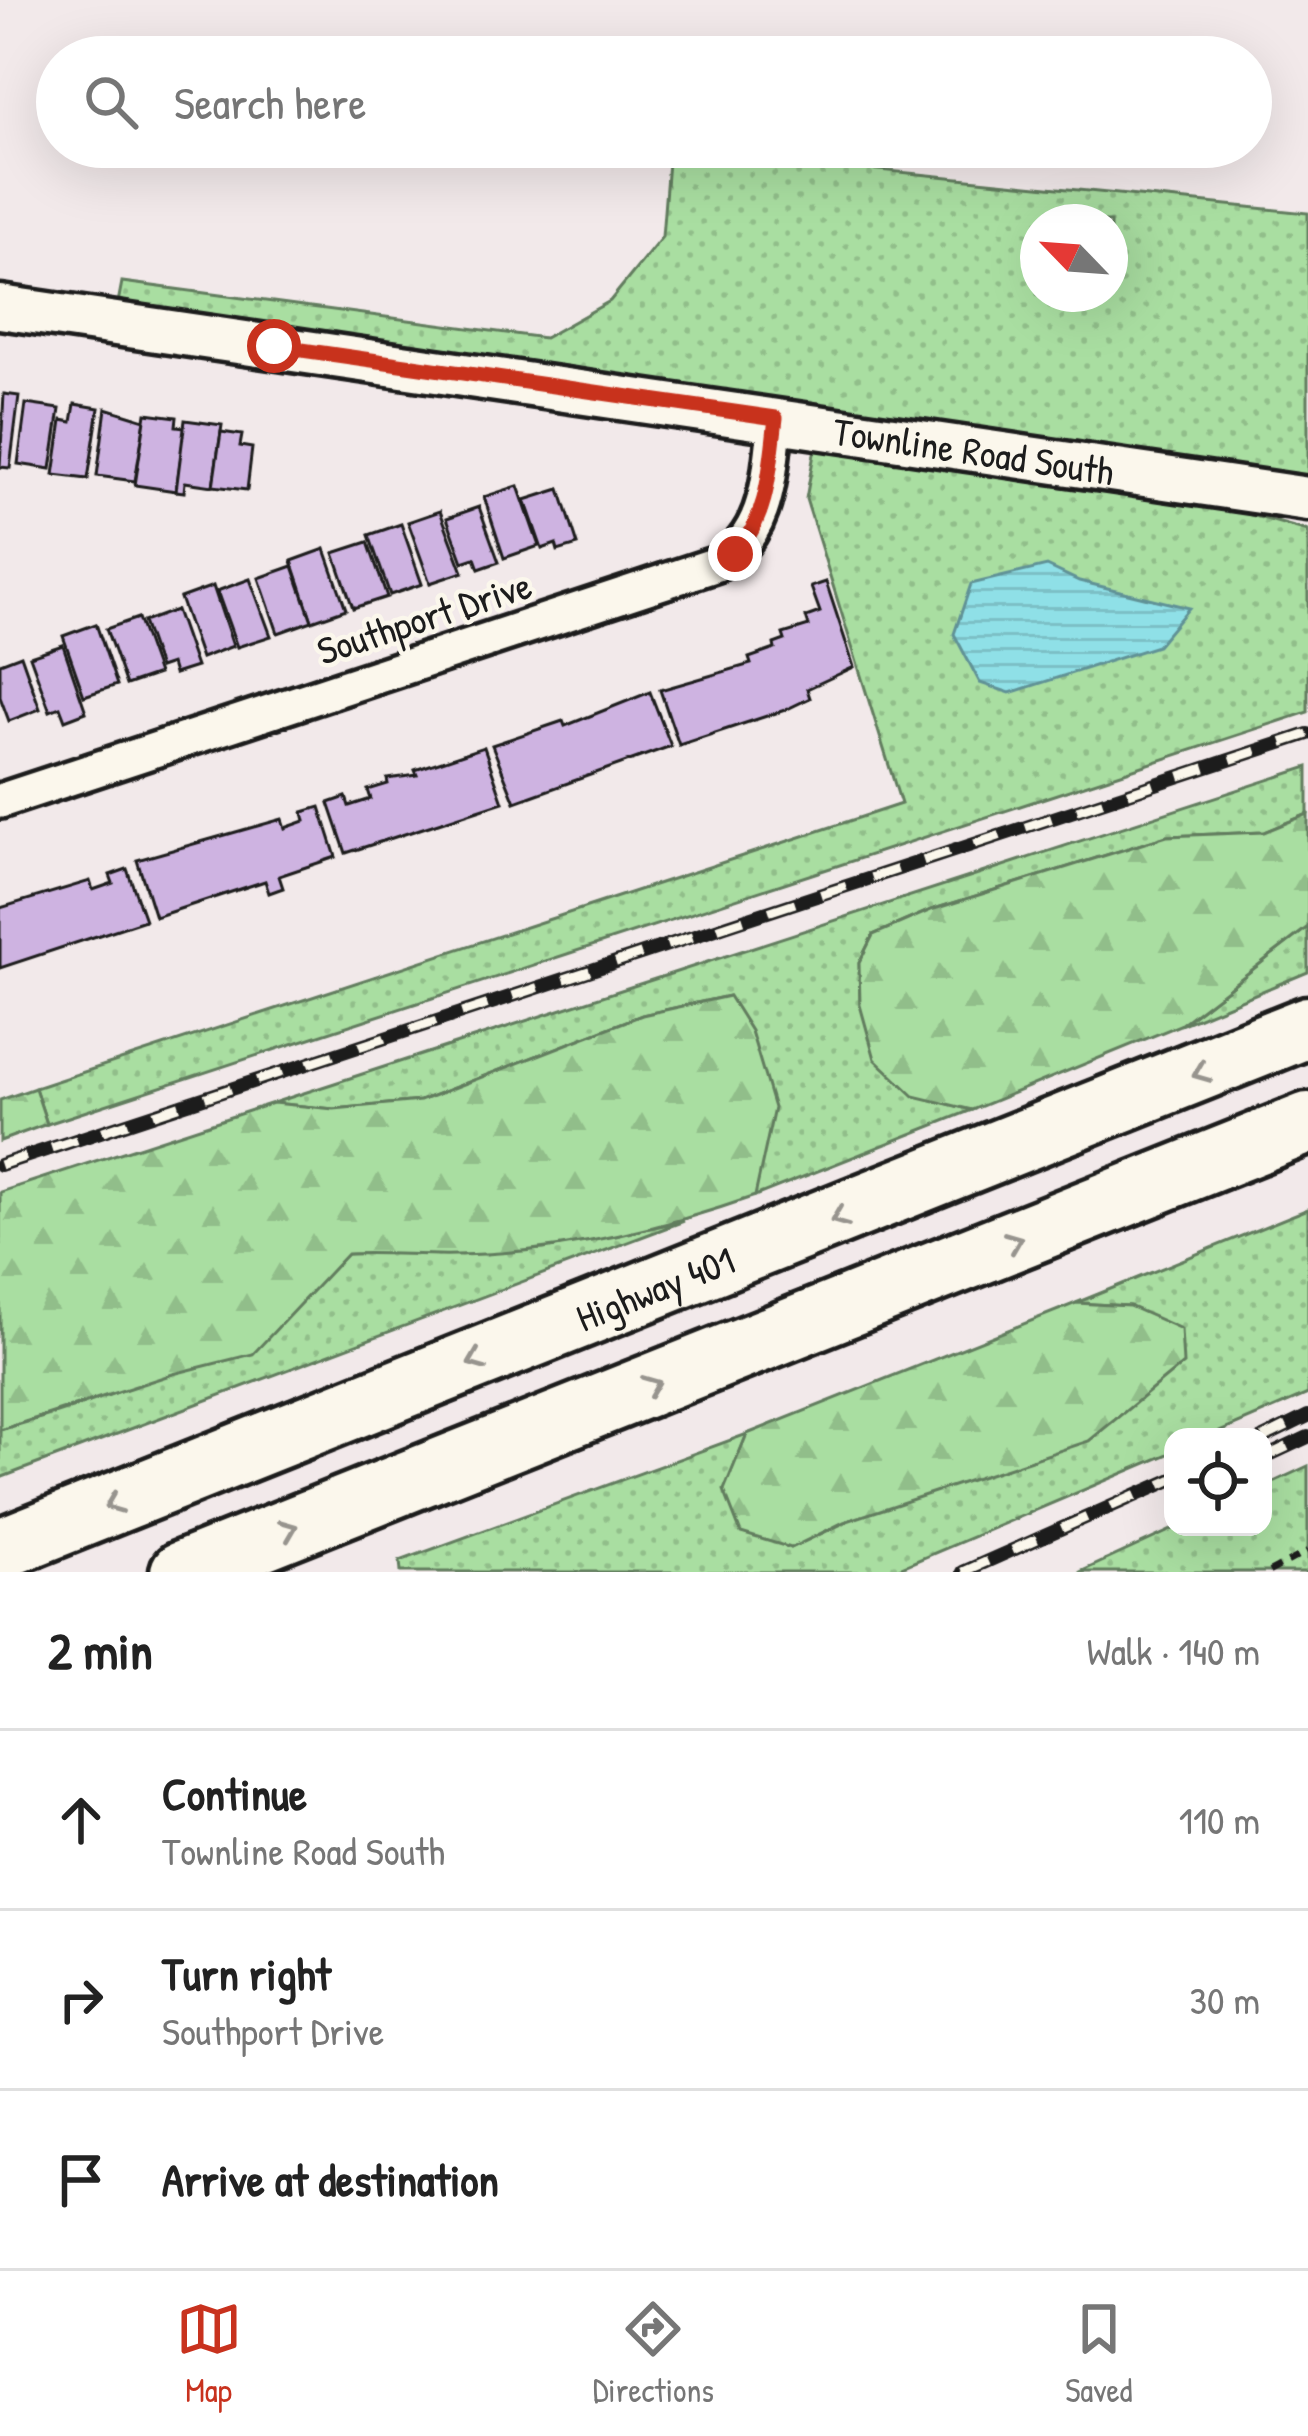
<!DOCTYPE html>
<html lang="en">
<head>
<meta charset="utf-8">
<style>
  body { margin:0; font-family:"Patrick Hand",sans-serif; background:#f6f6f6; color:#222 }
  .controls { position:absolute; right:36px; bottom:36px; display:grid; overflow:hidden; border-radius:24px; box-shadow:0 12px 48px #0002 }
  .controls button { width:108px; height:108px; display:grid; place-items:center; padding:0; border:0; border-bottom:3px solid #e0e0e0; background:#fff; color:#222; font:60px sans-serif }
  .compass { position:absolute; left:1020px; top:204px; width:108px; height:108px; border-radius:50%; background:#fff; box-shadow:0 12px 48px #0002; rotate:295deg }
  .stop { position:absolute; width:36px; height:36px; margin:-27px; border:9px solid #c8321e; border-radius:50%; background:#fff }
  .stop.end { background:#c8321e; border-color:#fff; box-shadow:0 3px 12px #0008 }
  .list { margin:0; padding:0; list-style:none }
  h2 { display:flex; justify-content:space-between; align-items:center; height:156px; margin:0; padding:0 48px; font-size:51px }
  h2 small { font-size:39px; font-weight:400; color:#767676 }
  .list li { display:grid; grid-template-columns:78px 1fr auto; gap:36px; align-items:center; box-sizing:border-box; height:180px; padding:0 48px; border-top:3px solid #e0e0e0 }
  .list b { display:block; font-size:45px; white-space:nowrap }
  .list p { margin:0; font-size:39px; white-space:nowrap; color:#767676 }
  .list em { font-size:39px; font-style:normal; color:#767676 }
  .icon { flex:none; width:66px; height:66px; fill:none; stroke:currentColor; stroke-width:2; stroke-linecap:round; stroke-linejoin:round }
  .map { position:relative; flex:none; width:1308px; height:1572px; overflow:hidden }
  .search { position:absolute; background:#fff; box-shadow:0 12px 48px #0002; left:36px; right:36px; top:36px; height:132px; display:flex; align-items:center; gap:30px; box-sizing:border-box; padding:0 42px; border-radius:66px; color:#767676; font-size:45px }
  .sheet { height:696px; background:#fff }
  nav { display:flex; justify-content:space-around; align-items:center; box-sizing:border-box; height:168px; border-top:3px solid #e0e0e0; background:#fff; font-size:33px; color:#767676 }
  nav a { display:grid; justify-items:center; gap:6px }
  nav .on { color:#c8321e }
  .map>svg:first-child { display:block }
</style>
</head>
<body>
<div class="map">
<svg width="1308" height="1572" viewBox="0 0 1308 1572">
  <defs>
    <pattern id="grass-dots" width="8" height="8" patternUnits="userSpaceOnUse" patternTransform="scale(3)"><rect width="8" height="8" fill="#a9dea1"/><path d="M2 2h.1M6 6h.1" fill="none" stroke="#91be8a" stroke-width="1.8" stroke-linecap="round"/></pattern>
    <pattern id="forest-firs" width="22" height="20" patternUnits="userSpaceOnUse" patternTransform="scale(3)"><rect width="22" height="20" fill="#a9dea1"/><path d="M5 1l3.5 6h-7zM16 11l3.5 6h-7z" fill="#91be8a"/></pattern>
    <pattern id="water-rules" width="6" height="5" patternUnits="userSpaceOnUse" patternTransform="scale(3)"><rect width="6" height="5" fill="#8fe0e7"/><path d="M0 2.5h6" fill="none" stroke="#7bc0c6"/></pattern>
  </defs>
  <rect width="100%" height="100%" fill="#f2e9ea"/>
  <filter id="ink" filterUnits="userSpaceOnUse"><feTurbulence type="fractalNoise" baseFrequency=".00833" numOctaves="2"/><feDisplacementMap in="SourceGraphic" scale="24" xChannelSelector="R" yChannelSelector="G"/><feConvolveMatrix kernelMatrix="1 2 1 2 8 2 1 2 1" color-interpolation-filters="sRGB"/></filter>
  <g filter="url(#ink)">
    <!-- grass -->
    <g fill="url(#grass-dots)" stroke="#627d5e" stroke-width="3" fill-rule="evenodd">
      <path d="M 669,149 L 1308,213 L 1308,481 L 118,303 L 122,282 L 544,338 L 610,301 L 662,237 ZM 1038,222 L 1110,222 L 1110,294 L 1038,294 Z"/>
      <path d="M 815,448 L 1244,513 L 1308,531 L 1308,712 L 47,1124 L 35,1088 L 901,804 L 806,499 Z"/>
      <path d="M 1308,767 L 1308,814 L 1264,832 L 1167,836 L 931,910 L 873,935 L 859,963 L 860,1005 L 914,1095 L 972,1110 L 755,1196 L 761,1153 L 728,996 L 642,1015 L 420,1101 L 334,1109 L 273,1103 Z"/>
      <path d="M 1308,927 L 1308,972 L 1180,1025 Z"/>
      <path d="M 1308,1209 L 1308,1394 L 1208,1437 L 1173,1437 L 1173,1452 L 890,1572 L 401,1572 L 400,1561 L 747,1434 L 725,1490 L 791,1548 L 844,1523 L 1129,1306 L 1076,1303 Z"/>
      <path d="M 684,1221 L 0,1478 L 0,1430 C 129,1394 249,1348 347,1254 L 544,1249 Z"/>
      <path d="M 1308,1466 L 1308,1572 L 1080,1572 L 1178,1527 L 1263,1527 L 1263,1487 Z"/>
    </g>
    <!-- forest -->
    <g fill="url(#forest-firs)" stroke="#627d5e" stroke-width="3">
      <path d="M 1308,814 L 1308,927 L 1180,1025 L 972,1110 L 914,1096 L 875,1059 L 860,1005 L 859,963 L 873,935 L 931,910 L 1167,836 L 1264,832 Z"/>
      <path d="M 729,996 L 751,1031 L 774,1108 L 755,1196 C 661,1229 558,1254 457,1255 C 420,1256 384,1252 347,1254 L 253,1354 L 173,1374 L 0,1430 L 0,1192 L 273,1103 L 334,1109 L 420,1101 L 642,1015 Z"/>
      <path d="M 35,1088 L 47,1124 L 0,1141 L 0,1100 Z"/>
      <path d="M 1076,1303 L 1129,1306 L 1181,1329 L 1183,1364 L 1089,1441 L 844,1522 L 791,1548 L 741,1533 L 724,1490 L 747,1434 Z"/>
    </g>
    <!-- water -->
    <path fill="url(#water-rules)" stroke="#619296" stroke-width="3" d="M 1047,566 L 1079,581 L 1189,608 L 1157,646 L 1010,693 L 980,683 L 954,634 L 971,584 Z"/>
    <!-- building -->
    <g fill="#ceb3e1" stroke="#1c1c1c" stroke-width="3">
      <path d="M 4,394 L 19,396 L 10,468 L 0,467 Z"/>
      <path d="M 26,404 L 60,409 L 51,469 L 18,464 Z"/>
      <path d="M 75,404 L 99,408 L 88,479 L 54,475 L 62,420 L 72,422 Z"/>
      <path d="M 106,408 L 145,420 L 135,481 L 97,476 Z"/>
      <path d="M 146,413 L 177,417 L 176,426 L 185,427 L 176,491 L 135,485 Z"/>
      <path d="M 185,420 L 222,425 L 213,486 L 185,482 L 184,492 L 176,491 Z"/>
      <path d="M 221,432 L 242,435 L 240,446 L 252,448 L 247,490 L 213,486 Z"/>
      <path d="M 518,486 L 539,546 L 504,558 L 484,497 Z"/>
      <path d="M 560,489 L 578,545 L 558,551 L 556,544 L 542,549 L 525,500 Z"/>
      <path d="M 479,507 L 499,562 L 479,569 L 475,558 L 463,562 L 447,518 Z"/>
      <path d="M 440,511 L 463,572 L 430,583 L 408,522 Z"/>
      <path d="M 401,524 L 422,584 L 390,595 L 369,535 Z"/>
      <path d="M 368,542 L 387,597 L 353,608 L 334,553 Z"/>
      <path d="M 325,549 L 346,609 L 312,621 L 292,561 Z"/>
      <path d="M 293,566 L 312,621 L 278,633 L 259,578 Z"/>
      <path d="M 250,579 L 271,636 L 237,647 L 217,591 Z"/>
      <path d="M 826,582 L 854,667 L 807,689 L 810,698 L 785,710 L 679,745 L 660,690 L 751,664 L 749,658 L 775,649 L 774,644 L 785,640 L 783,634 L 809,626 L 806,617 L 820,612 L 811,587 Z"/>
      <path d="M 213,586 L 233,646 L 201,658 L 180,598 Z"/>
      <path d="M 176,610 L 196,667 L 174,674 L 171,664 L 159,668 L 143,622 Z"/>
      <path d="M 138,618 L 158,674 L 126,685 L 106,629 Z"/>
      <path d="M 96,624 L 117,685 L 84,696 L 63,636 Z"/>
      <path d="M 63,645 L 86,712 L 65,720 L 60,707 L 50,711 L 30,656 Z"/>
      <path d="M 21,655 L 40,709 L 9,721 L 0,697 L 0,663 Z"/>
      <path d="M 650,692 L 671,746 L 515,802 L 492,745 L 563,721 L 565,726 Z"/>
      <path d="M 484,747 L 503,802 L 346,853 L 329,803 L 346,797 L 349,806 L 371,799 L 368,790 L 388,784 L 387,779 L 417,775 L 415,770 Z"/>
      <path d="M 320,807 L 336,857 L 279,876 L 283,888 L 269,893 L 265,881 L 155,917 L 137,860 L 282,819 L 285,828 L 305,821 L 303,812 Z"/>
      <path d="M 127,869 L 145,920 L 0,968 L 0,908 L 90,881 L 93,890 L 113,883 L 110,875 Z"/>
    </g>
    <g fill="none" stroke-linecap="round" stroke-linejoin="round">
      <!-- minor casing -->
      <g stroke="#1c1c1c" stroke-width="42">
        <path id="minor" d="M 0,801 L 717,564 C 770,534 769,474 776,418"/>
      </g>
      <!-- tertiary casing -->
      <g stroke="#1c1c1c" stroke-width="51">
        <g id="tertiary">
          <path id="s1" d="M 0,307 L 1308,499"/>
        </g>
      </g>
      <!-- motorway casing -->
      <g stroke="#1c1c1c" stroke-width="69">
        <g id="motorway">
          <path id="s2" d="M 0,1549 L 1308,1027"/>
          <path d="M 181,1572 L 1308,1123"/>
        </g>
      </g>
      <!-- path -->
      <path stroke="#1c1c1c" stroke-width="6" stroke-dasharray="12 9" stroke-linecap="butt" d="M 1269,1572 L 1308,1551"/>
      <!-- minor -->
      <use href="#minor" stroke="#fbf7ec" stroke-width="33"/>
      <!-- tertiary -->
      <use href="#tertiary" stroke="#fbf7ec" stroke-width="42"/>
      <!-- motorway -->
      <use href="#motorway" stroke="#fbf7ec" stroke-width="60"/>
      <!-- rail casing -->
      <g stroke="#1c1c1c" stroke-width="14">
        <g id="rail">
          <path d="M 0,1165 L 1308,734"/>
          <path d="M 1263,1438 L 1308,1416"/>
          <path d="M 1263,1458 L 1308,1437"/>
          <path d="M 963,1572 L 1173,1479"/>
        </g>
      </g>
      <!-- rail -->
      <use href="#rail" stroke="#fbf7ec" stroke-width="9" stroke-dasharray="27" stroke-linecap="butt"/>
    </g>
    <!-- one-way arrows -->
    <defs><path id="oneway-chevron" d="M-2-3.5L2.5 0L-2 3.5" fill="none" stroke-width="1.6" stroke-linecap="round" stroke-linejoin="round" transform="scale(3)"/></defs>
    <g stroke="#97948e">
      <use href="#oneway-chevron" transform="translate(1201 1073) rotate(158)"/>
      <use href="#oneway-chevron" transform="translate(839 1218) rotate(158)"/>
      <use href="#oneway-chevron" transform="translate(1014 1241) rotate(-22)"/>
      <use href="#oneway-chevron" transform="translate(476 1361) rotate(158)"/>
      <use href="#oneway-chevron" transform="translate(652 1385) rotate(-22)"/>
      <use href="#oneway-chevron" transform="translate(113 1504) rotate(158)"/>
      <use href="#oneway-chevron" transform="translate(289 1529) rotate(-22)"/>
    </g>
  </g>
  <g fill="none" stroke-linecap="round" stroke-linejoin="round" filter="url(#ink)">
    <!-- route -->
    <path stroke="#c8321e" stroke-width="15" d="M 274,346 L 776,418 C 770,467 769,517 735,554"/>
  </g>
  <g text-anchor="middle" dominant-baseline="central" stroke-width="9" stroke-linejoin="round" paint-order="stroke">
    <!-- street labels -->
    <g font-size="39" fill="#1c1c1c" stroke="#fbf7ec">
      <text stroke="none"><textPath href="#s1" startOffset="984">Townline Road South</textPath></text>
      <text transform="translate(424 617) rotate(-18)">Southport Drive</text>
      <text stroke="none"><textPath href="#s2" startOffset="705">Highway 401</textPath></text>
    </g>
  </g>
</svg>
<div class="controls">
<button><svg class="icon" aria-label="locate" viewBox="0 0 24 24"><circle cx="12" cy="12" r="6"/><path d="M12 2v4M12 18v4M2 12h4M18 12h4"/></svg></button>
</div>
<svg class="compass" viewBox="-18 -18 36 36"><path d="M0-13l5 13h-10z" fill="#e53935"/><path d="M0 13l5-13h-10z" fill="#767676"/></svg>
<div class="stop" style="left:274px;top:346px"></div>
<div class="stop end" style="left:735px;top:554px"></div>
<div class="search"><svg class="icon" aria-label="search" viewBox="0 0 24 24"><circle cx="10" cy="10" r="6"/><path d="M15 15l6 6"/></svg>Search here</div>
</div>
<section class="sheet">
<h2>2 min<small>Walk · 140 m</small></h2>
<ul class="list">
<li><svg class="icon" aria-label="ahead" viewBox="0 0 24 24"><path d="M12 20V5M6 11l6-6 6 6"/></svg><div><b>Continue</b><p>Townline Road South</p></div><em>110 m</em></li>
<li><svg class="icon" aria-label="right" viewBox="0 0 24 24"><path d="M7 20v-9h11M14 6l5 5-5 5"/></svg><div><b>Turn right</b><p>Southport Drive</p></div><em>30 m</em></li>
<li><svg class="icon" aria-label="arrive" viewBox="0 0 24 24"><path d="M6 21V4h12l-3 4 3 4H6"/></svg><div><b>Arrive at destination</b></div></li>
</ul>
</section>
<nav>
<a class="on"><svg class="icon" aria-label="map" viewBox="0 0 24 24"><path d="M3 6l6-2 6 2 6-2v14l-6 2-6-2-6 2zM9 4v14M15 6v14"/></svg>Map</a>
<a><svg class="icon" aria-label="directions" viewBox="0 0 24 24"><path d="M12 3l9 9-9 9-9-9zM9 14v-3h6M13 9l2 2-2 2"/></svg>Directions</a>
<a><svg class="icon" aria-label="saved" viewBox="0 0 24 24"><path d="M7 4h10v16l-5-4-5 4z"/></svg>Saved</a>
</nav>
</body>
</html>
